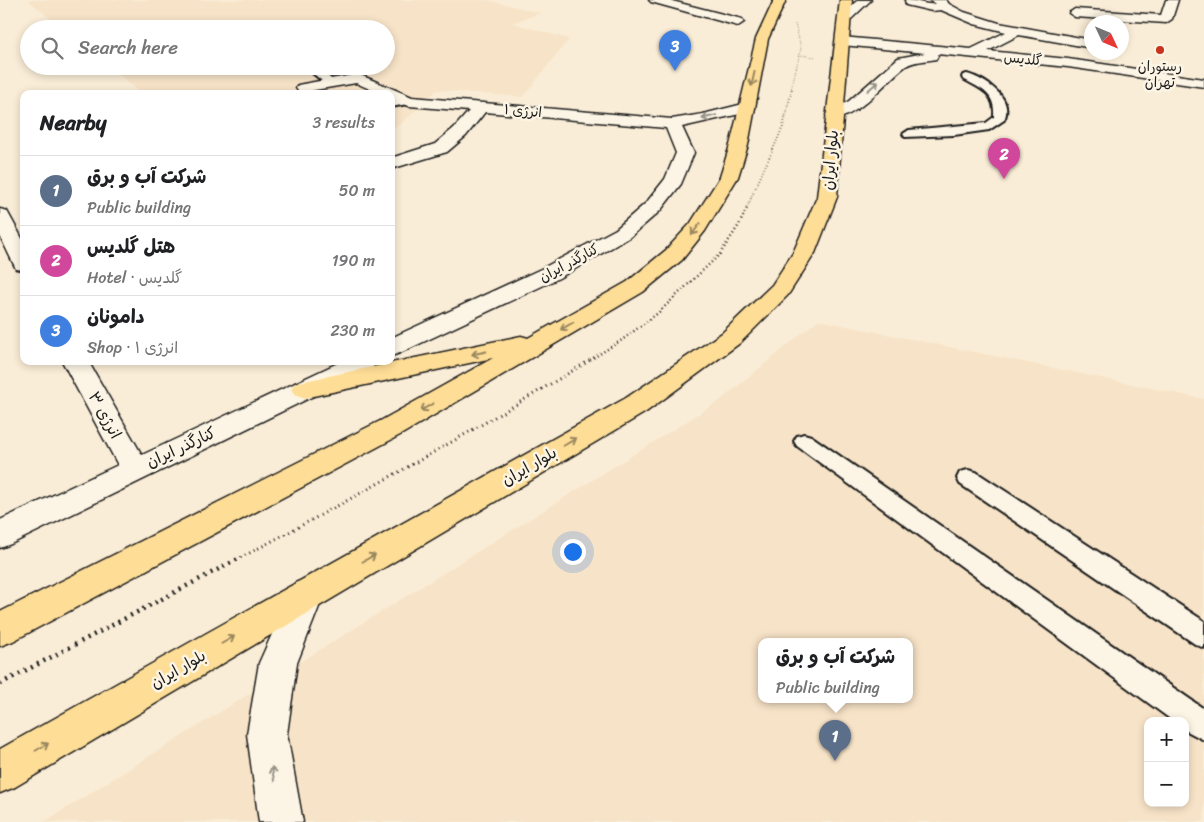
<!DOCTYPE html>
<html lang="en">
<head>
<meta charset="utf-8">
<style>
  body { margin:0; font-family:Sriracha,"Playpen Sans Arabic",sans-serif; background:#f6f6f6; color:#202124 }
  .controls { position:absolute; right:15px; bottom:15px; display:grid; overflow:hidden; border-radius:10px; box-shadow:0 2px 8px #0003 }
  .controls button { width:45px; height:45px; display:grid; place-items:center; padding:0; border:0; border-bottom:1px solid #e0e0e0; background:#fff; color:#202124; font:25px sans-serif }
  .compass { position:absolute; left:1084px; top:15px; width:45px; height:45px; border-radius:50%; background:#fff; box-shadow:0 2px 8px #0003; rotate:134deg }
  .you { position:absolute; left:572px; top:551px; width:18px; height:18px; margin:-12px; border:4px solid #fff; border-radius:50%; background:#1a73e8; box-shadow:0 0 0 8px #1a73e833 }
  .badge { display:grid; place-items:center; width:32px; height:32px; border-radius:50%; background:#db2777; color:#fff; font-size:16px; font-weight:700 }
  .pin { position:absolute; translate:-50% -41px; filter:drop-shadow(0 1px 2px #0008) }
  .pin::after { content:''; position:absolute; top:26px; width:18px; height:15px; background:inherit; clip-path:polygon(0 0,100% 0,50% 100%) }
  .popup { position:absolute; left:758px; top:638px; width:155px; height:65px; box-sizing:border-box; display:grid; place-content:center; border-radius:10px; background:#fff; filter:drop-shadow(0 1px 4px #0005); font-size:16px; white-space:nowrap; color:#757577 }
  .popup b { font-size:19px; color:#202124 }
  .popup::after { content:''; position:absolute; left:50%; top:100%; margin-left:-10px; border:10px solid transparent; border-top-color:#fff }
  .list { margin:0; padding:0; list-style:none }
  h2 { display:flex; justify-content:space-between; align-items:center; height:65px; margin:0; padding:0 20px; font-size:21px }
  h2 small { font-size:16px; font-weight:400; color:#757577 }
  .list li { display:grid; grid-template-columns:32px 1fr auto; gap:15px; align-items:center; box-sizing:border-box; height:70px; padding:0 20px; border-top:1px solid #e0e0e0 }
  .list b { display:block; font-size:19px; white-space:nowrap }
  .list p { margin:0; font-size:16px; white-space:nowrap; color:#757577 }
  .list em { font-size:16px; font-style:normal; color:#757577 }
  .icon { flex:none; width:28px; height:28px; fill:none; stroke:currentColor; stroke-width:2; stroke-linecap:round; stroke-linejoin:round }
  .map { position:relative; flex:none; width:1204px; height:822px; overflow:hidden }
  .search { position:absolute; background:#fff; box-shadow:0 2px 8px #0003; left:20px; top:20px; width:375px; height:55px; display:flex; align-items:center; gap:12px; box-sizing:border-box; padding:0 18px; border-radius:28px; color:#757577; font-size:19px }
  .panel { position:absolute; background:#fff; box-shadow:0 2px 8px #0003; left:20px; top:90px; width:375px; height:275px; border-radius:10px }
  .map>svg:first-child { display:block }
</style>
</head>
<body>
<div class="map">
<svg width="1204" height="822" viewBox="0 0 1204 822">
  <rect width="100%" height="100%" fill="#faedd7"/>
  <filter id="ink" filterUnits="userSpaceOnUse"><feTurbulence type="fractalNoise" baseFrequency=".02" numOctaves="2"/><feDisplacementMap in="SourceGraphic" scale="10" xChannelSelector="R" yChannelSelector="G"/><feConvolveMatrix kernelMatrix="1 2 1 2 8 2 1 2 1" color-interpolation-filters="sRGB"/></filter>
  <g filter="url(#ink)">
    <!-- built -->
    <g fill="#f7e3c7" fill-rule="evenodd">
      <path d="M 28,0 L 487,0 L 541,13 L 512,23 L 569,39 L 523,97 L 437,90 L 400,125 L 391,128 L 391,94 L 142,94 L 109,66 L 386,66 L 386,29 L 63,29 Z"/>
      <path d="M 818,320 L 1204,399 L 1204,822 L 44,822 L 721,400 ZM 761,642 L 909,642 L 909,700 L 761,700 ZM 1148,721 L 1185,721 L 1185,803 L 1148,803 Z"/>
    </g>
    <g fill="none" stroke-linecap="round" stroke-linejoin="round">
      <!-- service casing -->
      <g stroke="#1c1c1c" stroke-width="4">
        <g id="service">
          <path d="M 304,66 L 316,66 L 336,83 L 335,85 L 327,85 Z"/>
          <path d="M 967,74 C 985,79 1015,98 1004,120 L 989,130 L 954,135 L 905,137 L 903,134 L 909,130 L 986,123 L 994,117 C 996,93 981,89 963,79 L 962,77 L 963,75 Z"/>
          <path d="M 303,85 L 318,94 L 305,94 L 298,88 Z"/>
          <path d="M 409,98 L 415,101 L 413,103 L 391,107 L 391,101 Z"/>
          <path d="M 804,434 L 811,436 L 1204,709 L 1204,740 L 1185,730 L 1185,721 L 1173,721 L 797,446 L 794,441 L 797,436 Z"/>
          <path d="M 968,470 L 976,472 L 1204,621 L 1204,648 L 1195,644 L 960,484 L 957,478 L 960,472 Z"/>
        </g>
      </g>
      <!-- minor casing -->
      <g stroke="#1c1c1c" stroke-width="3">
        <g id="minor">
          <path d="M 649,0 L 668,0 L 742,19 L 744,22 L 738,26 L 651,2 Z"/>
          <path d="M 858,0 L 871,0 L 848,22 L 840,22 L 838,19 L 840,16 Z"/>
          <path d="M 905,0 C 916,0 924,5 935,4 L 930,0 L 946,0 L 949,4 L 964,12 L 999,23 L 1092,40 L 1092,48 L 1019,35 L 988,51 L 1068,59 L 1204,79 L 1204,87 L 1068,67 L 937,54 L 938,56 L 936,59 C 927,61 913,61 906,66 C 887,79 853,125 828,118 L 826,115 L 828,112 L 849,101 L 898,58 L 925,53 L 842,45 L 837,44 L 836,41 L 837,38 L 842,37 L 971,49 L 1006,32 L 974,24 L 941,10 L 932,11 L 906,5 Z"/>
          <path d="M 1166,0 L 1178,0 L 1172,19 L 1166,23 L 1075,17 L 1069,13 L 1075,9 L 1161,15 Z"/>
          <path d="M 358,74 L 412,97 L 672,119 L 703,114 L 747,103 L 753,105 L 755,108 L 753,111 L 682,127 L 694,153 L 681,184 L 660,211 L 630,237 L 559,278 L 400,353 L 391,356 L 391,338 L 543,268 L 616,229 L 646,203 L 665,179 L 676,153 L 666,128 L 485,112 L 466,136 L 447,152 L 391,169 L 391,158 L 435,144 L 454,128 L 469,111 L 409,106 L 391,99 L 391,94 L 381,94 L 356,83 L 303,92 L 298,91 L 296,88 L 298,85 L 303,84 Z"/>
          <path d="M 0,209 L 7,211 L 24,242 L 24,270 L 16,269 L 0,236 Z"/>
          <path d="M 62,361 L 88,361 L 142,455 L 342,361 L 377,361 L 373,367 L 11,544 L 0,548 L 0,520 L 118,465 Z"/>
          <path d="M 307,579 L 319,583 L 324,594 L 297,663 L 287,734 L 303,822 L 259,822 L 247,734 L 259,663 L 295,583 Z"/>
        </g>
      </g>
      <!-- primary casing -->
      <g stroke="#1c1c1c" stroke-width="3">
        <g id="primary">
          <path d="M 774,0 L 786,0 L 768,39 L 748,145 L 738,177 L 705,231 L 682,260 L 643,292 L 402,434 L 13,641 L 0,646 L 0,612 L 382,420 L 493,358 L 304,398 L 295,395 L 291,389 L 295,383 L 521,336 L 528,338 L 627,282 L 666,250 L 690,224 L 720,177 L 730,145 L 756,39 Z"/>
          <path d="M 840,0 L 852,0 L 837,197 L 815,253 L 788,295 L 740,343 L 646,412 L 15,787 L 0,793 L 0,749 L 626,398 L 722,333 L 772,285 L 793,253 L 817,197 Z"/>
        </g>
      </g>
      <!-- path-far4 -->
      <g stroke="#1c1c1c" stroke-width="1" stroke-dasharray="0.5 2" stroke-linecap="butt">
        <path d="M 799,55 L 816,57"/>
        <path d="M 791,90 L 801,48 L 795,24"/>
      </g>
      <!-- path-far3 -->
      <path stroke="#1c1c1c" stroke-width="2" stroke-dasharray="0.5 2.5" stroke-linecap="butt" d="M 747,207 L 783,127 L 792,89"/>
      <!-- path-far2 -->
      <path stroke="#1c1c1c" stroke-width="2.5" stroke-dasharray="1 3" stroke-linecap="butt" d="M 590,360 L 622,340 L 658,313 L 720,254 L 739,225 L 748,206"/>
      <!-- path-far1 -->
      <path stroke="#1c1c1c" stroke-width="3" stroke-dasharray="1 4" stroke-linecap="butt" d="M 236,560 C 357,497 475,430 592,359"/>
      <!-- path -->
      <path stroke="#1c1c1c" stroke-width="4.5" stroke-dasharray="2 5" stroke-linecap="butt" d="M 0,684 L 238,559"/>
      <!-- service -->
      <use href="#service" fill="#fcf5e5" fill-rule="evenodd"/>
      <!-- minor -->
      <use href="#minor" fill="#fcf5e5" fill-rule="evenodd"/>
      <!-- primary -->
      <use href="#primary" fill="#fedd96" fill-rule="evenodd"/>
    </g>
    <!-- one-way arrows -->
    <defs><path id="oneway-shaft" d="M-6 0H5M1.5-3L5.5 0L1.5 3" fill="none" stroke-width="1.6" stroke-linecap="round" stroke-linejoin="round" transform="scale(1.25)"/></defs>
    <g stroke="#98865f">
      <use href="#oneway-shaft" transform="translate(753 79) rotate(102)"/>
      <use href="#oneway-shaft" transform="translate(696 229) rotate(127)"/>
      <use href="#oneway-shaft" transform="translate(567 326) rotate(150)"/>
      <use href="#oneway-shaft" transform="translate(479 353) rotate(168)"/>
      <use href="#oneway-shaft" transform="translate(427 407) rotate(150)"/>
      <use href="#oneway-shaft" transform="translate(570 442) rotate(-30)"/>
      <use href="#oneway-shaft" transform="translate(369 558) rotate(-30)"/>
      <use href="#oneway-shaft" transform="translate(228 640) rotate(-30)"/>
      <use href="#oneway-shaft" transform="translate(42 747) rotate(-30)"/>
    </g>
    <g stroke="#97938b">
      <use href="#oneway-shaft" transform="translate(873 86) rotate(-41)"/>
      <use href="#oneway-shaft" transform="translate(709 117) rotate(166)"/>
      <use href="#oneway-shaft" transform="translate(273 774) rotate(-99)"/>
    </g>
  </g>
  <!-- markers -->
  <circle fill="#c8321e" stroke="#fcf5e5" stroke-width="2" cx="1160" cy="50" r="5"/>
  <g text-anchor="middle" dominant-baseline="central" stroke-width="5" stroke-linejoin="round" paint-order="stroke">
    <!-- far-street labels -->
    <g font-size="14" fill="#1c1c1c" stroke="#fcf5e5">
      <text transform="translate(1023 59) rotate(6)">گلدیس</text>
      <text transform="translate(523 111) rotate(5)">انرژی ۱</text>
      <text transform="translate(569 263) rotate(-28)">کنارگذر ایران</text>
    </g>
    <!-- far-poi labels -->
    <g font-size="14" fill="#1c1c1c" stroke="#fcf5e5">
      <text x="1160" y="66">رستوران<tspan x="1160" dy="16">تهران</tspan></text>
    </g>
    <!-- street labels -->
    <g font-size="16" fill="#1c1c1c" stroke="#fcf5e5">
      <text transform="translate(830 160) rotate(-85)">بلوار ایران</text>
      <text transform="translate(105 415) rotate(61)">انرژی ۳</text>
      <text transform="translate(181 447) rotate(-25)">کنارگذر ایران</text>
      <text transform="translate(529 466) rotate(-30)">بلوار ایران</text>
      <text transform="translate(178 669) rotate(-30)">بلوار ایران</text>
    </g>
  </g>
</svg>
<div class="controls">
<button>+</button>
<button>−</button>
</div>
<svg class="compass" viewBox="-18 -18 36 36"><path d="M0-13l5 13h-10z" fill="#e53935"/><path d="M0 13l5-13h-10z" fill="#757577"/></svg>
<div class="you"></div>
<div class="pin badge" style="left:835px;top:761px;background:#5c6f8a">1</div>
<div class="popup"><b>شرکت آب و برق</b>Public building</div>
<div class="pin badge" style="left:1004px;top:179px;background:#d1479c">2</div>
<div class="pin badge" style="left:675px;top:71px;background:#3f7fe0">3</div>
<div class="search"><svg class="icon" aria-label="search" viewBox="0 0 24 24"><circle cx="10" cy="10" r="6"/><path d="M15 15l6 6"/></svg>Search here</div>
<section class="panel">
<h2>Nearby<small>3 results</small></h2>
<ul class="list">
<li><span class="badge" style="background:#5c6f8a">1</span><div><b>شرکت آب و برق</b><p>Public building</p></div><em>50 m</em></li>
<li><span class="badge" style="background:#d1479c">2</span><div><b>هتل گلدیس</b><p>Hotel · گلدیس</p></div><em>190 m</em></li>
<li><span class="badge" style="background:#3f7fe0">3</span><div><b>دامونان</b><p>Shop · انرژی ۱</p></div><em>230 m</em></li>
</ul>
</section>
</div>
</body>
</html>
